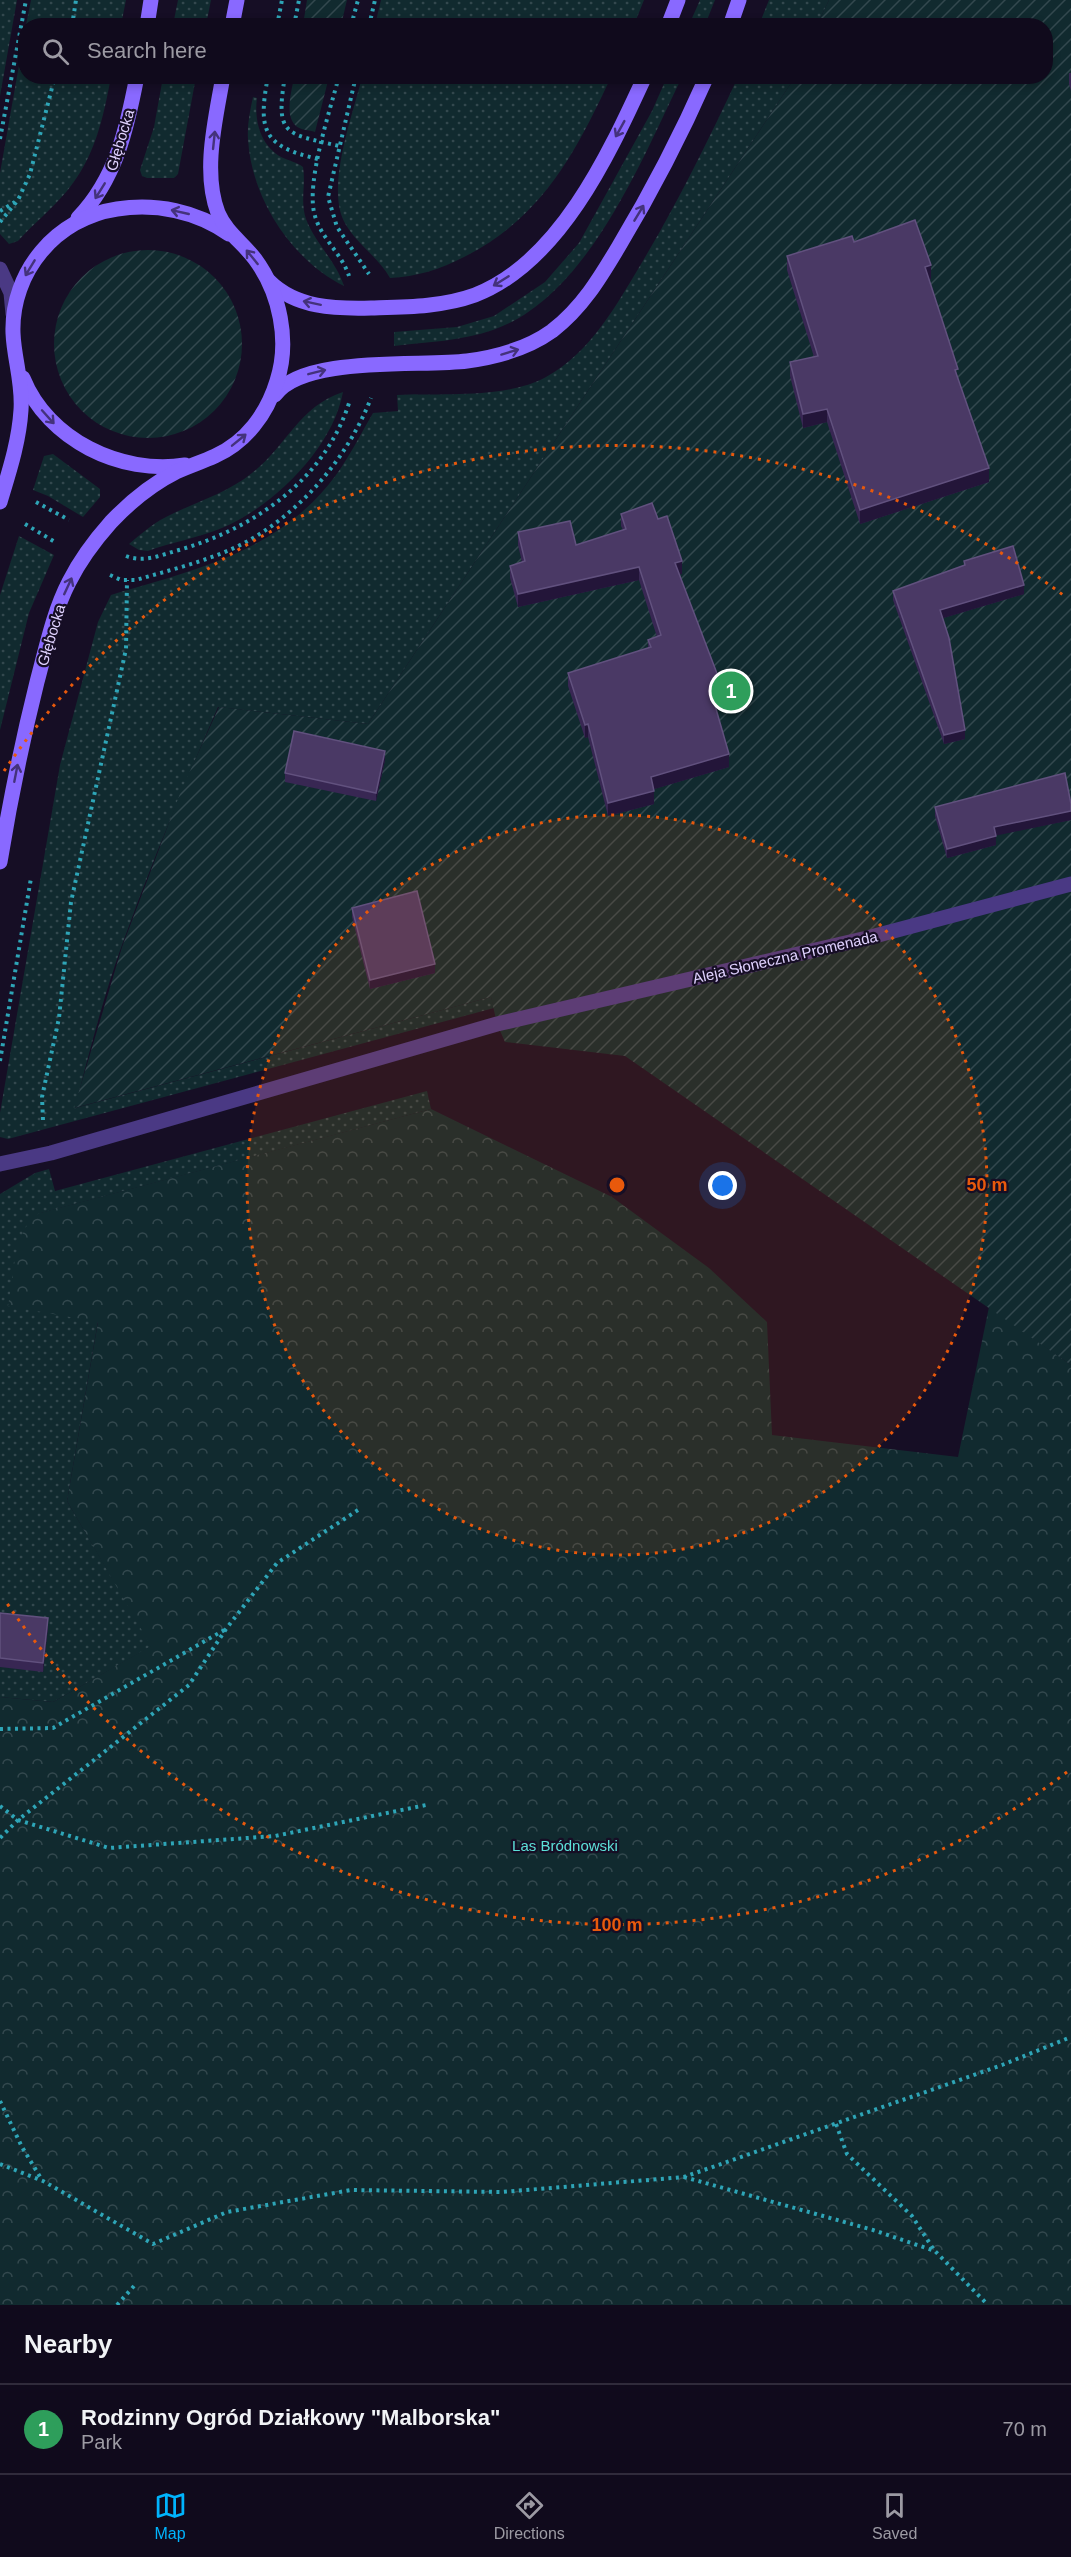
<!DOCTYPE html>
<html lang="en">
<head>
<meta charset="utf-8">
<style>
  body { margin:0; font-family:Arial,sans-serif; background:#1e1829; color:#f1f3f6 }
  .you { position:absolute; left:723px; top:1186px; width:21px; height:21px; margin:-15px; border:4px solid #fff; border-radius:50%; background:#1a73e8; box-shadow:0 0 0 9px #1a73e833 }
  .badge { display:grid; place-items:center; width:39px; height:39px; border-radius:50%; background:#00b4fd; color:#fff; font-size:20px; font-weight:700 }
  .pin { position:absolute; translate:-50% -50%; border:3px solid #fff; box-shadow:0 2px 6px #0006 }
  .list { margin:0; padding:0; list-style:none }
  h2 { display:flex; justify-content:space-between; align-items:center; height:78px; margin:0; padding:0 24px; font-size:26px }
  h2 small { font-size:20px; font-weight:400; color:#9c9aa3 }
  .list li { display:grid; grid-template-columns:39px 1fr auto; gap:18px; align-items:center; box-sizing:border-box; height:90px; padding:0 24px; border-top:2px solid #302b3b }
  .list b { display:block; font-size:22px; white-space:nowrap }
  .list p { margin:0; font-size:20px; white-space:nowrap; color:#9c9aa3 }
  .list em { font-size:20px; font-style:normal; color:#9c9aa3 }
  .icon { flex:none; width:33px; height:33px; fill:none; stroke:currentColor; stroke-width:2; stroke-linecap:round; stroke-linejoin:round }
  .map { position:relative; flex:none; width:1071px; height:2305px; overflow:hidden }
  .search { position:absolute; background:#100a1c; box-shadow:0 3px 9px #0003; left:18px; right:18px; top:18px; height:66px; display:flex; align-items:center; gap:15px; box-sizing:border-box; padding:0 21px; border-radius:24px; color:#9c9aa3; font-size:22px }
  .sheet { height:168px; background:#100a1c }
  nav { display:flex; justify-content:space-around; align-items:center; box-sizing:border-box; height:84px; border-top:2px solid #302b3b; background:#100a1c; font-size:16px; color:#9c9aa3 }
  nav a { display:grid; justify-items:center; gap:3px }
  nav .on { color:#00b4fd }
  .map>svg:first-child { display:block }
</style>
</head>
<body>
<div class="map">
<svg width="1071" height="2305" viewBox="0 0 1071 2305">
  <defs>
    <pattern id="grass-dots" width="8" height="8" patternUnits="userSpaceOnUse" patternTransform="scale(1.5)"><rect width="8" height="8" fill="#112a2f"/><path d="M2 2h.1M6 6h.1" fill="none" stroke="#33484e" stroke-width="1.8" stroke-linecap="round"/></pattern>
    <pattern id="forest-crowns" width="20" height="18" patternUnits="userSpaceOnUse" patternTransform="scale(1.5)"><rect width="20" height="18" fill="#112a2f"/><path d="M2 6a3 3 0 1 1 6 0M12 15a3 3 0 1 1 6 0" fill="none" stroke="#33484e"/></pattern>
    <pattern id="garden-furrows" width="10" height="10" patternUnits="userSpaceOnUse" patternTransform="scale(1.5)"><rect width="10" height="10" fill="#112a2f"/><path d="M-1 1l2-2M0 10L10 0M9 11l2-2" fill="none" stroke="#33484e"/></pattern>
  </defs>
  <rect width="100%" height="100%" fill="#160e25"/>
  <!-- grass -->
  <g fill="url(#grass-dots)">
    <path d="M 0,0 L 17,0 L 0,96 Z"/>
    <path d="M 31,0 L 126,0 L 121,25 L 26,25 Z"/>
    <path d="M 178,0 L 211,0 L 206,25 L 173,25 Z"/>
    <path d="M 381,0 L 644,0 L 634,25 L 375,25 Z"/>
    <path d="M 700,0 L 715,0 L 705,25 L 689,25 Z"/>
    <path d="M 769,0 L 829,0 L 817,25 L 759,25 Z"/>
    <path d="M 25,31 L 26,76 L 111,77 C 103,119 95,157 67,191 C 52,209 33,224 18,241 L 9,244 L 0,234 L 0,173 Z"/>
    <path d="M 163,77 L 196,77 L 178,174 L 174,178 L 147,178 L 142,176 L 140,170 L 154,127 Z"/>
    <path d="M 362,77 L 362,76 L 611,77 C 576,152 542,218 464,257 C 441,269 416,277 390,278 C 378,257 358,245 346,225 C 324,190 353,115 362,77 Z"/>
    <path d="M 667,77 L 682,77 C 642,159 587,298 493,330 C 461,341 428,342 394,346 L 394,332 L 457,327 L 494,316 L 545,282 L 579,243 L 652,111 Z"/>
    <path d="M 738,77 L 795,77 L 368,724 L 218,707 C 184,785 151,864 122,945 C 103,998 89,1053 75,1108 L 491,997 L 494,1008 L 8,1139 L 0,1137 L 0,1113 L 60,765 L 98,622 L 111,595 C 197,569 279,552 336,475 C 350,456 361,433 373,413 L 398,411 L 397,395 C 442,393 506,399 546,377 C 592,352 618,302 644,259 C 679,200 709,139 738,77 Z"/>
    <path d="M 253,97 L 257,98 C 254,120 260,145 281,157 C 289,161 297,162 303,167 C 306,185 300,201 306,219 C 315,243 336,261 344,286 C 291,260 251,197 248,139 C 247,125 250,111 253,97 Z"/>
    <path d="M 343,392 C 333,448 273,507 222,528 C 198,538 172,542 148,551 L 139,550 L 129,544 C 141,534 152,524 166,517 C 195,502 226,494 252,473 C 287,446 298,407 343,392 Z"/>
    <path d="M 53,454 L 100,489 L 100,497 L 83,517 L 48,496 L 33,490 L 44,456 Z"/>
    <path d="M 19,536 L 54,555 L 29,613 L 0,730 L 0,595 Z"/>
    <path d="M 427,1091 L 431,1109 L 41,1213 L 98,1321 L 67,1501 L 152,1646 L 53,1702 L 0,1697 L 0,1194 L 35,1173 L 49,1169 L 55,1191 Z"/>
  </g>
  <!-- forest -->
  <path fill="url(#forest-crowns)" d="M 431,1109 L 612,1197 L 709,1268 L 767,1322 L 772,1435 L 958,1457 L 989,1307 L 1071,1365 L 1071,2305 L 0,2305 L 0,1697 L 53,1702 L 151,1646 L 67,1501 L 98,1322 L 8,1306 C 13,1280 14,1226 40,1213 Z"/>
  <!-- garden -->
  <g fill="url(#garden-furrows)">
    <path d="M 307,0 L 347,0 L 341,25 L 303,25 Z"/>
    <path d="M 829,0 L 1071,0 L 1071,1365 L 625,1056 L 505,1042 L 497,1024 L 491,997 L 74,1108 L 122,947 L 181,791 L 219,707 L 368,724 L 795,77 L 1046,76 L 1046,26 L 817,25 Z"/>
    <path d="M 294,77 L 329,77 L 315,132 C 309,130 300,130 296,126 C 284,115 292,90 294,77 Z"/>
    <circle cx="148" cy="344" r="94"/>
  </g>
  <g fill="none" stroke-linecap="round" stroke-linejoin="round">
    <!-- path -->
    <g stroke="#2ea5b7" stroke-width="4" stroke-dasharray="3 4.5" stroke-linecap="butt">
      <path d="M 72,26 L 76,0"/>
      <path d="M 277,26 L 282,0"/>
      <path d="M 294,26 L 299,0"/>
      <path d="M 351,26 L 358,0"/>
      <path d="M 369,26 L 375,0"/>
      <path d="M 268,76 C 258,130 262,146 318,159"/>
      <path d="M 285,76 C 275,136 285,133 339,146"/>
      <path d="M 339,76 C 330,111 305,184 315,216 C 321,238 342,254 349,276"/>
      <path d="M 356,76 L 328,197 L 337,227 L 369,274"/>
      <path d="M 0,139 L 26,0"/>
      <path d="M 0,211 L 15,202"/>
      <path d="M 0,222 L 18,200 L 30,174 L 55,76"/>
      <path d="M 36,502 L 69,520"/>
      <path d="M 25,524 L 55,542"/>
      <path d="M 126,556 C 144,563 161,555 179,550 C 255,528 326,479 350,400"/>
      <path d="M 110,575 L 121,580 L 136,580 C 173,569 213,560 248,541 C 303,510 348,457 371,398"/>
      <path d="M 0,1061 L 31,878"/>
      <path d="M 43,1120 L 42,1097 L 59,1018 L 71,902 L 126,649 L 127,580"/>
      <path d="M 358,1510 L 277,1563 L 226,1629 L 189,1685 L 18,1820 L 109,1848 L 275,1836 L 426,1805"/>
      <path d="M 0,1729 L 53,1728 L 226,1629"/>
      <path d="M 0,1806 L 18,1820 L 0,1838"/>
      <path d="M 0,2101 L 22,2147 L 42,2180"/>
      <path d="M 836,2124 L 847,2154 L 912,2216 L 934,2250"/>
      <path d="M 0,2164 L 43,2181 L 153,2244 L 227,2212 L 351,2190 L 502,2192 L 684,2177 L 1002,2065 L 1071,2037"/>
      <path d="M 684,2177 L 873,2230 L 935,2251 L 988,2305"/>
      <path d="M 117,2305 L 134,2286"/>
    </g>
    <!-- lane -->
    <g stroke="#4a3984" stroke-width="15">
      <path d="M 0,269 L 11,293 L 13,314"/>
      <path d="M 0,1164 L 51,1153 L 497,1024 L 867,938 L 1071,884"/>
    </g>
    <!-- secondary -->
    <g stroke="#8969ff" stroke-width="15">
      <path d="M 147,26 L 151,0"/>
      <path d="M 232,26 L 237,0"/>
      <path d="M 668,26 L 678,0"/>
      <path d="M 730,26 L 739,0"/>
      <path d="M 78,218 C 116,179 127,128 137,76"/>
      <path d="M 269,281 C 296,308 335,309 371,308 C 406,307 442,307 475,295 C 560,262 609,154 645,76"/>
      <path d="M 23,378 C 48,440 121,475 185,465"/>
      <path d="M 275,395 C 303,355 421,367 467,361 C 497,357 527,349 552,331 C 582,308 600,278 619,246 C 652,191 681,135 707,76"/>
      <path d="M 0,502 C 9,472 19,442 21,410 C 23,383 14,359 13,333 C 11,272 56,218 117,209 C 156,203 196,211 229,234"/>
      <path d="M 0,862 C 10,801 22,742 37,682 C 46,649 53,613 69,582 C 80,560 95,540 111,522 C 130,502 152,484 176,472 C 189,466 202,462 215,456 C 246,442 267,414 277,381 C 290,341 280,293 255,259 C 243,243 226,232 218,213 C 202,171 216,118 223,76"/>
    </g>
  </g>
  <!-- wall -->
  <g fill="#382753">
    <path d="M 1069,73 L 1071,73 L 1071,91 L 1069,84 Z"/>
    <path d="M 854,242 L 931,279 L 929,280 L 989,482 L 860,524 L 827,422 L 803,428 L 790,376 L 790,362 L 814,357 L 787,270 L 787,256 Z"/>
    <path d="M 621,514 L 658,519 L 682,574 L 679,574 L 721,697 L 713,700 L 729,767 L 654,789 L 654,804 L 608,816 L 588,737 L 585,738 L 568,686 L 568,673 L 648,648 L 648,640 L 657,637 L 639,580 L 518,607 L 510,578 L 510,566 L 522,562 L 518,545 L 518,532 L 576,545 L 623,530 L 621,526 Z"/>
    <path d="M 964,561 L 1024,594 L 943,618 L 965,739 L 944,744 L 893,600 L 893,591 L 964,565 Z"/>
    <path d="M 385,760 L 376,801 L 285,782 L 285,773 Z"/>
    <path d="M 935,807 L 1071,811 L 1071,820 L 996,835 L 996,845 L 947,858 L 935,816 Z"/>
    <path d="M 352,908 L 435,973 L 370,989 L 352,917 Z"/>
    <path d="M 0,1613 L 48,1627 L 43,1672 L 0,1667 Z"/>
  </g>
  <!-- shaded-wall -->
  <g fill="#231539">
    <path d="M 931,265 L 931,279 L 925,281 L 925,267 Z"/>
    <path d="M 827,409 L 827,422 L 803,428 L 803,414 Z"/>
    <path d="M 989,468 L 989,482 L 860,524 L 860,510 Z"/>
    <path d="M 682,561 L 682,574 L 675,576 L 675,563 Z"/>
    <path d="M 639,567 L 639,580 L 518,607 L 518,594 Z"/>
    <path d="M 1024,585 L 1024,594 L 940,619 L 940,610 Z"/>
    <path d="M 721,684 L 721,697 L 710,701 L 710,688 Z"/>
    <path d="M 588,724 L 588,737 L 585,738 L 585,725 Z"/>
    <path d="M 965,730 L 965,739 L 944,744 L 944,735 Z"/>
    <path d="M 385,751 L 385,760 L 376,801 L 376,793 Z"/>
    <path d="M 729,754 L 729,767 L 651,790 L 651,777 Z"/>
    <path d="M 654,791 L 654,804 L 608,816 L 608,803 Z"/>
    <path d="M 1071,811 L 1071,820 L 994,836 L 994,827 Z"/>
    <path d="M 996,836 L 996,845 L 947,858 L 947,849 Z"/>
    <path d="M 435,964 L 435,973 L 370,989 L 370,980 Z"/>
    <path d="M 48,1618 L 48,1627 L 43,1672 L 43,1663 Z"/>
  </g>
  <!-- building -->
  <g fill="#4a3965" stroke="#61517e" stroke-width="1.5">
    <path d="M 915,220 L 931,265 L 925,267 L 958,369 L 955,370 L 989,468 L 860,510 L 827,409 L 803,414 L 790,362 L 818,356 L 787,256 L 852,236 L 854,242 Z"/>
    <path d="M 652,503 L 658,519 L 667,516 L 682,561 L 675,563 L 721,684 L 710,688 L 729,754 L 651,777 L 654,791 L 608,803 L 588,724 L 585,725 L 568,673 L 651,647 L 648,640 L 661,635 L 639,567 L 518,594 L 510,566 L 525,561 L 518,532 L 570,521 L 576,545 L 626,529 L 621,514 Z"/>
    <path d="M 1013,546 L 1024,585 L 940,610 L 949,638 L 965,730 L 944,735 L 893,591 L 965,565 L 964,561 Z"/>
    <path d="M 294,731 L 385,751 L 376,793 L 285,773 Z"/>
    <path d="M 1065,773 L 1071,804 L 1071,811 L 994,827 L 996,836 L 947,849 L 935,807 Z"/>
    <path d="M 417,891 L 435,964 L 370,980 L 352,908 Z"/>
    <path d="M 0,1613 L 48,1618 L 43,1663 L 0,1658 Z"/>
  </g>
  <!-- one-way arrows -->
  <defs><path id="oneway-shaft" d="M-6 0H5M1.5-3L5.5 0L1.5 3" fill="none" stroke-width="1.6" stroke-linecap="round" stroke-linejoin="round" transform="scale(1.5)"/></defs>
  <g stroke="#44327c">
    <use href="#oneway-shaft" transform="translate(620 129) rotate(119)"/>
    <use href="#oneway-shaft" transform="translate(214 140) rotate(-84)"/>
    <use href="#oneway-shaft" transform="translate(100 191) rotate(122)"/>
    <use href="#oneway-shaft" transform="translate(180 212) rotate(-167)"/>
    <use href="#oneway-shaft" transform="translate(639 213) rotate(-59)"/>
    <use href="#oneway-shaft" transform="translate(252 257) rotate(-129)"/>
    <use href="#oneway-shaft" transform="translate(30 268) rotate(121)"/>
    <use href="#oneway-shaft" transform="translate(501 281) rotate(148)"/>
    <use href="#oneway-shaft" transform="translate(312 303) rotate(-168)"/>
    <use href="#oneway-shaft" transform="translate(510 352) rotate(-17)"/>
    <use href="#oneway-shaft" transform="translate(317 372) rotate(-14)"/>
    <use href="#oneway-shaft" transform="translate(48 417) rotate(48)"/>
    <use href="#oneway-shaft" transform="translate(239 440) rotate(-39)"/>
    <use href="#oneway-shaft" transform="translate(68 586) rotate(-65)"/>
    <use href="#oneway-shaft" transform="translate(16 773) rotate(-79)"/>
  </g>
  <!-- distance rings -->
  <circle cx="617" cy="1185" r="370" fill="#e8590c" fill-opacity=".12"/>
  <g fill="none" stroke="#e8590c" stroke-width="3" stroke-dasharray="3 6">
    <circle cx="617" cy="1185" r="370"/>
    <path d="M1067 1772A740 740 0 0 1 4 1599M4 771A740 740 0 0 1 1067 598"/>
  </g>
  <g text-anchor="middle" dominant-baseline="central" stroke-width="4.5" stroke-linejoin="round" paint-order="stroke">
    <!-- street labels -->
    <g font-size="15" fill="#e0d2ff" stroke="#160e25">
      <text transform="translate(120 140) rotate(-73)">Głębocka</text>
      <text transform="translate(51 635) rotate(-73)">Głębocka</text>
      <text transform="translate(785 957) rotate(-13)">Aleja Słoneczna Promenada</text>
    </g>
    <!-- park labels -->
    <g font-size="15" fill="#5de0d8" stroke="#160e25">
      <text x="565" y="1845">Las Bródnowski</text>
    </g>
  </g>
  <circle cx="617" cy="1185" r="9" fill="#e8590c" stroke="#160e25" stroke-width="3"/>
  <g font-size="18" text-anchor="middle" font-weight="bold" fill="#e8590c" stroke="#160e25" stroke-width="4.5" stroke-linejoin="round" paint-order="stroke">
    <text x="987" y="1191">50 m</text>
    <text x="617" y="1931">100 m</text>
  </g>
</svg>
<div class="you"></div>
<div class="pin badge" style="left:731px;top:691px;background:#2e9e5b">1</div>
<div class="search"><svg class="icon" aria-label="search" viewBox="0 0 24 24"><circle cx="10" cy="10" r="6"/><path d="M15 15l6 6"/></svg>Search here</div>
</div>
<section class="sheet">
<h2>Nearby<small></small></h2>
<ul class="list">
<li><span class="badge" style="background:#2e9e5b">1</span><div><b>Rodzinny Ogród Działkowy &quot;Malborska&quot;</b><p>Park</p></div><em>70 m</em></li>
</ul>
</section>
<nav>
<a class="on"><svg class="icon" aria-label="map" viewBox="0 0 24 24"><path d="M3 6l6-2 6 2 6-2v14l-6 2-6-2-6 2zM9 4v14M15 6v14"/></svg>Map</a>
<a><svg class="icon" aria-label="directions" viewBox="0 0 24 24"><path d="M12 3l9 9-9 9-9-9zM9 14v-3h6M13 9l2 2-2 2"/></svg>Directions</a>
<a><svg class="icon" aria-label="saved" viewBox="0 0 24 24"><path d="M7 4h10v16l-5-4-5 4z"/></svg>Saved</a>
</nav>
</body>
</html>
